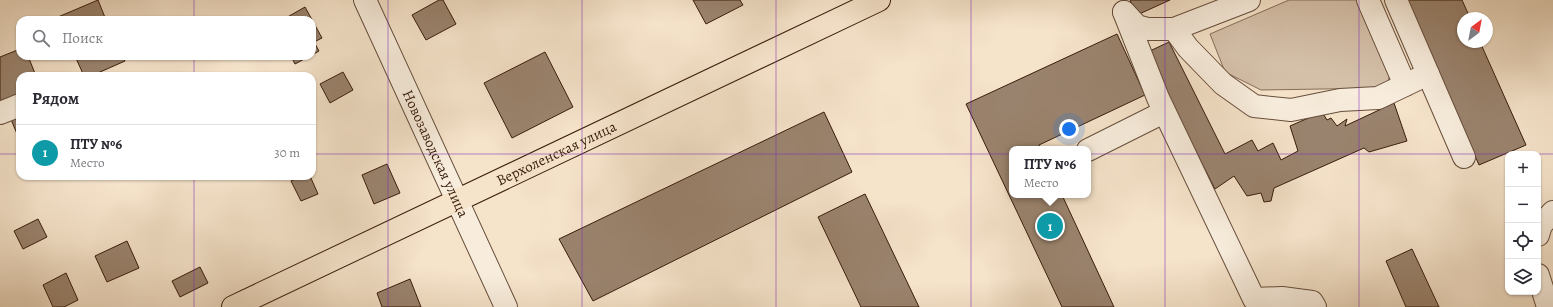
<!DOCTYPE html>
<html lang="ru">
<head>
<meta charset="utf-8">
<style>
  body { margin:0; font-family:Alegreya,serif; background:#f2f2f3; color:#2b2b33 }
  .controls { position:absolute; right:12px; bottom:12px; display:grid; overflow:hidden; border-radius:8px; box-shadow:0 1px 3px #0004 }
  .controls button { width:36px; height:36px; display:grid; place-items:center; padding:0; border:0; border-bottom:1px solid #e1e1e2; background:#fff; color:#2b2b33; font:20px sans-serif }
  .compass { position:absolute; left:1457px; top:12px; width:36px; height:36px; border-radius:50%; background:#fff; box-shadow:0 1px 3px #0004; rotate:32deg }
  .you { position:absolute; left:1069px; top:129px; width:14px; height:14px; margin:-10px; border:3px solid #fff; border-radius:50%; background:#1a73e8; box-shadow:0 0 0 6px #1a73e833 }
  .badge { display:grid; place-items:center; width:26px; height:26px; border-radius:50%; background:#0f766e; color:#fff; font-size:13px; font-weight:700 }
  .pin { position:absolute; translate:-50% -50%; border:2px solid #fff; box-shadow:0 1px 4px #0006 }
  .popup { position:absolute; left:1009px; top:146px; width:82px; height:52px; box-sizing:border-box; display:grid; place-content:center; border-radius:8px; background:#fff; filter:drop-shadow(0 1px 3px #0005); font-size:13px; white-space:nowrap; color:#7c7c81 }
  .popup b { font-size:15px; color:#2b2b33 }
  .popup::after { content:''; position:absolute; left:50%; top:100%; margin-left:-8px; border:8px solid transparent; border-top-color:#fff }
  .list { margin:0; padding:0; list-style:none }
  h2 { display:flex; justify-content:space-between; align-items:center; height:52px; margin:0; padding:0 16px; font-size:17px }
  h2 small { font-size:13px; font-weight:400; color:#7c7c81 }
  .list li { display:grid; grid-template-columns:26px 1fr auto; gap:12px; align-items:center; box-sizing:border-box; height:56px; padding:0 16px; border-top:1px solid #e1e1e2 }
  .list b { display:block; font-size:15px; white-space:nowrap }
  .list p { margin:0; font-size:13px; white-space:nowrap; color:#7c7c81 }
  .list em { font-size:13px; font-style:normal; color:#7c7c81 }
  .icon { flex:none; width:22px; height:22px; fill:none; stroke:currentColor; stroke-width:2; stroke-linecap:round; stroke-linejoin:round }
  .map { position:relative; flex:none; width:1553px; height:307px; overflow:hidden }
  .search { position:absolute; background:#fff; box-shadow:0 1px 3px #0004; left:16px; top:16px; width:300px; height:44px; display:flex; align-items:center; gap:10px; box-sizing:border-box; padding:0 14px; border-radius:12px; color:#7c7c81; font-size:15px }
  .panel { position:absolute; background:#fff; box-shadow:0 1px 3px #0004; left:16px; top:72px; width:300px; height:108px; border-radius:12px }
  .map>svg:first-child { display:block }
</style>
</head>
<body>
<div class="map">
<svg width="1553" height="307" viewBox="0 0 1553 307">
  <rect width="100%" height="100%" fill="#f5e3ca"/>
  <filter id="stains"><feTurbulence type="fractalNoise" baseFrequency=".005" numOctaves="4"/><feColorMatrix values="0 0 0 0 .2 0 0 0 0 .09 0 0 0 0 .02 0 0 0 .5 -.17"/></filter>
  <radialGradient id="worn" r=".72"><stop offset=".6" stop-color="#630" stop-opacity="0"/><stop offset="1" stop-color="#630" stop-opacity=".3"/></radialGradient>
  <!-- green -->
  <path fill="#d5c1aa" stroke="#866e5a" d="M 1289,0 L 1360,0 L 1391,71 L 1386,88 L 1261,90 L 1225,72 L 1210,34 Z"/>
  <!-- building -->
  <g fill="#9a836e" stroke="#381c0b">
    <path d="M 98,0 L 106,20 L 59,20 L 58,17 Z"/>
    <path d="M 439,0 L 443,0 L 456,24 L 426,40 L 412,15 Z"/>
    <path d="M 693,0 L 740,0 L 743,5 L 706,24 Z"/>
    <path d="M 1130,0 L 1170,0 L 1137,15 Z"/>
    <path d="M 1407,0 L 1462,0 L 1470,18 L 1463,18 L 1463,42 L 1480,42 L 1526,145 L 1479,165 Z"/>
    <path d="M 305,7 L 322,38 L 314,42 L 319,51 L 312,55 L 312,20 L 284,20 L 284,19 Z"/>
    <path d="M 1117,34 L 1145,95 L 1039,145 L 1041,149 L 1012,149 L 1012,195 L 1062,195 L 1114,307 L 1062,307 L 966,104 Z"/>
    <path d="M 1169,42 L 1225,154 L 1252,140 L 1258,151 L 1273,143 L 1281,160 L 1298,151 L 1290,126 L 1322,112 L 1327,120 L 1331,118 L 1337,126 L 1347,119 L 1345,126 L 1394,103 L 1407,141 L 1369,152 L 1364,148 L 1274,188 L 1271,201 L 1264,202 L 1261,193 L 1247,196 L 1234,176 L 1215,189 L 1147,56 L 1152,50 Z"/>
    <path d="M 20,49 L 20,56 L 28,56 L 36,76 L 20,76 L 20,98 L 0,106 L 0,57 Z"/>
    <path d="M 545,52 L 573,107 L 512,138 L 484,83 Z"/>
    <path d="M 75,56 L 122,56 L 125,61 L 91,76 L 84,76 Z"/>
    <path d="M 291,56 L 310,56 L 295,64 Z"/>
    <path d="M 343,72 L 353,90 L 330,103 L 320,84 Z"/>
    <path d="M 824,112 L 852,172 L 593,301 L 559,239 Z"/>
    <path d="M 20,113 L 20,141 L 10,117 Z"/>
    <path d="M 387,164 L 400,193 L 374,204 L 362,175 Z"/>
    <path d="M 302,176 L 310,176 L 318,194 L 301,201 L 291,181 Z"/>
    <path d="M 865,194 L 919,307 L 861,307 L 818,217 Z"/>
    <path d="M 38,219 L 47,237 L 23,249 L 14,231 Z"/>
    <path d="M 127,241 L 139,268 L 107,282 L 95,256 Z"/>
    <path d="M 1412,249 L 1439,307 L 1406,307 L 1386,261 Z"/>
    <path d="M 200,267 L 208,283 L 180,297 L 172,281 Z"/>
    <path d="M 66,273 L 78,300 L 64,307 L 53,307 L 43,285 Z"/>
    <path d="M 410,279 L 421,307 L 382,307 L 377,293 Z"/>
  </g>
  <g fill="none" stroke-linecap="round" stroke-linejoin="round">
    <!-- minor casing -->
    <g stroke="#674e3b" stroke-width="24">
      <g id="minor">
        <path id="s1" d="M 365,0 L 506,307"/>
        <path d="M 1368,0 L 1405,85"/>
        <path d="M 1396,0 L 1464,157"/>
        <path d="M 1124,12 L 1158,98 L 1254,299 L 1282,298 L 1312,302 L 1315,307"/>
        <path d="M 1124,12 L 1137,26 L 1148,29 L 1174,29 L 1188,48 L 1223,84 L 1254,106 L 1291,110 L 1340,100 L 1378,98 L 1428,74"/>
        <path d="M 1174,29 L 1249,0"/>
        <path d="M 0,113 L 20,105"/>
        <path d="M 1088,150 L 1164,112"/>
        <path d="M 1538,235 L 1541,225 L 1553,212"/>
        <path d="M 1538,275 L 1548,307"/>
      </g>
    </g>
    <!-- major casing -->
    <g stroke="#381c0b" stroke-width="24">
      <g id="major">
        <path id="s2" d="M 233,307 L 879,0"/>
      </g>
    </g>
    <!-- minor -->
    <use href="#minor" stroke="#f8eddd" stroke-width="22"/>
    <!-- major -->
    <use href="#major" stroke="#f5e3ca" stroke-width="22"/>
  </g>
  <!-- grid -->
  <path fill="none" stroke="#7b2cbf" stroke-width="1" stroke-opacity="0.55" d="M 194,0 L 194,20M 388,0 L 388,307M 582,0 L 582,307M 776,0 L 776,307M 971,0 L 971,307M 1165,0 L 1165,307M 1359,0 L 1359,307M 194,56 L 194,76M 0,154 L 20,154M 312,154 L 1553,154M 194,176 L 194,307"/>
  <g text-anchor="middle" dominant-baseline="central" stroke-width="4" stroke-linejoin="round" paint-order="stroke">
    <!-- street labels -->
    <g font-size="15" fill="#381c0b" stroke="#f8eddd">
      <text stroke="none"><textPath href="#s2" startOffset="358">Верхоленская улица</textPath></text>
      <text stroke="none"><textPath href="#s1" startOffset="169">Новозаводская улица</textPath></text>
    </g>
  </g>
  <rect width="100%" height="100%" filter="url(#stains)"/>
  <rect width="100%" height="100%" fill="url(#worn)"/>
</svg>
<div class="controls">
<button>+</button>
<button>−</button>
<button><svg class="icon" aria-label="locate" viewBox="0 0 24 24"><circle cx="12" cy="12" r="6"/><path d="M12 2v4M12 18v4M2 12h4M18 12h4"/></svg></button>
<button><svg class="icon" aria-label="layers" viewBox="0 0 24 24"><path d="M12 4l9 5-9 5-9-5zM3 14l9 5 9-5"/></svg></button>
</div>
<svg class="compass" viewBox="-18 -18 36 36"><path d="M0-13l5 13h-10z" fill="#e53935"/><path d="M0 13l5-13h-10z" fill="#7c7c81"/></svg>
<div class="you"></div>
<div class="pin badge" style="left:1050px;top:226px;background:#0f9aa8">1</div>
<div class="popup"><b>ПТУ №6</b>Место</div>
<div class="search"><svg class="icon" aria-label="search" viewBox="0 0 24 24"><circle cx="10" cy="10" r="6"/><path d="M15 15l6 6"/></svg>Поиск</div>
<section class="panel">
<h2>Рядом<small></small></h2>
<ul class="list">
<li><span class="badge" style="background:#0f9aa8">1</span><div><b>ПТУ №6</b><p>Место</p></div><em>30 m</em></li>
</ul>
</section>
</div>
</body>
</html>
